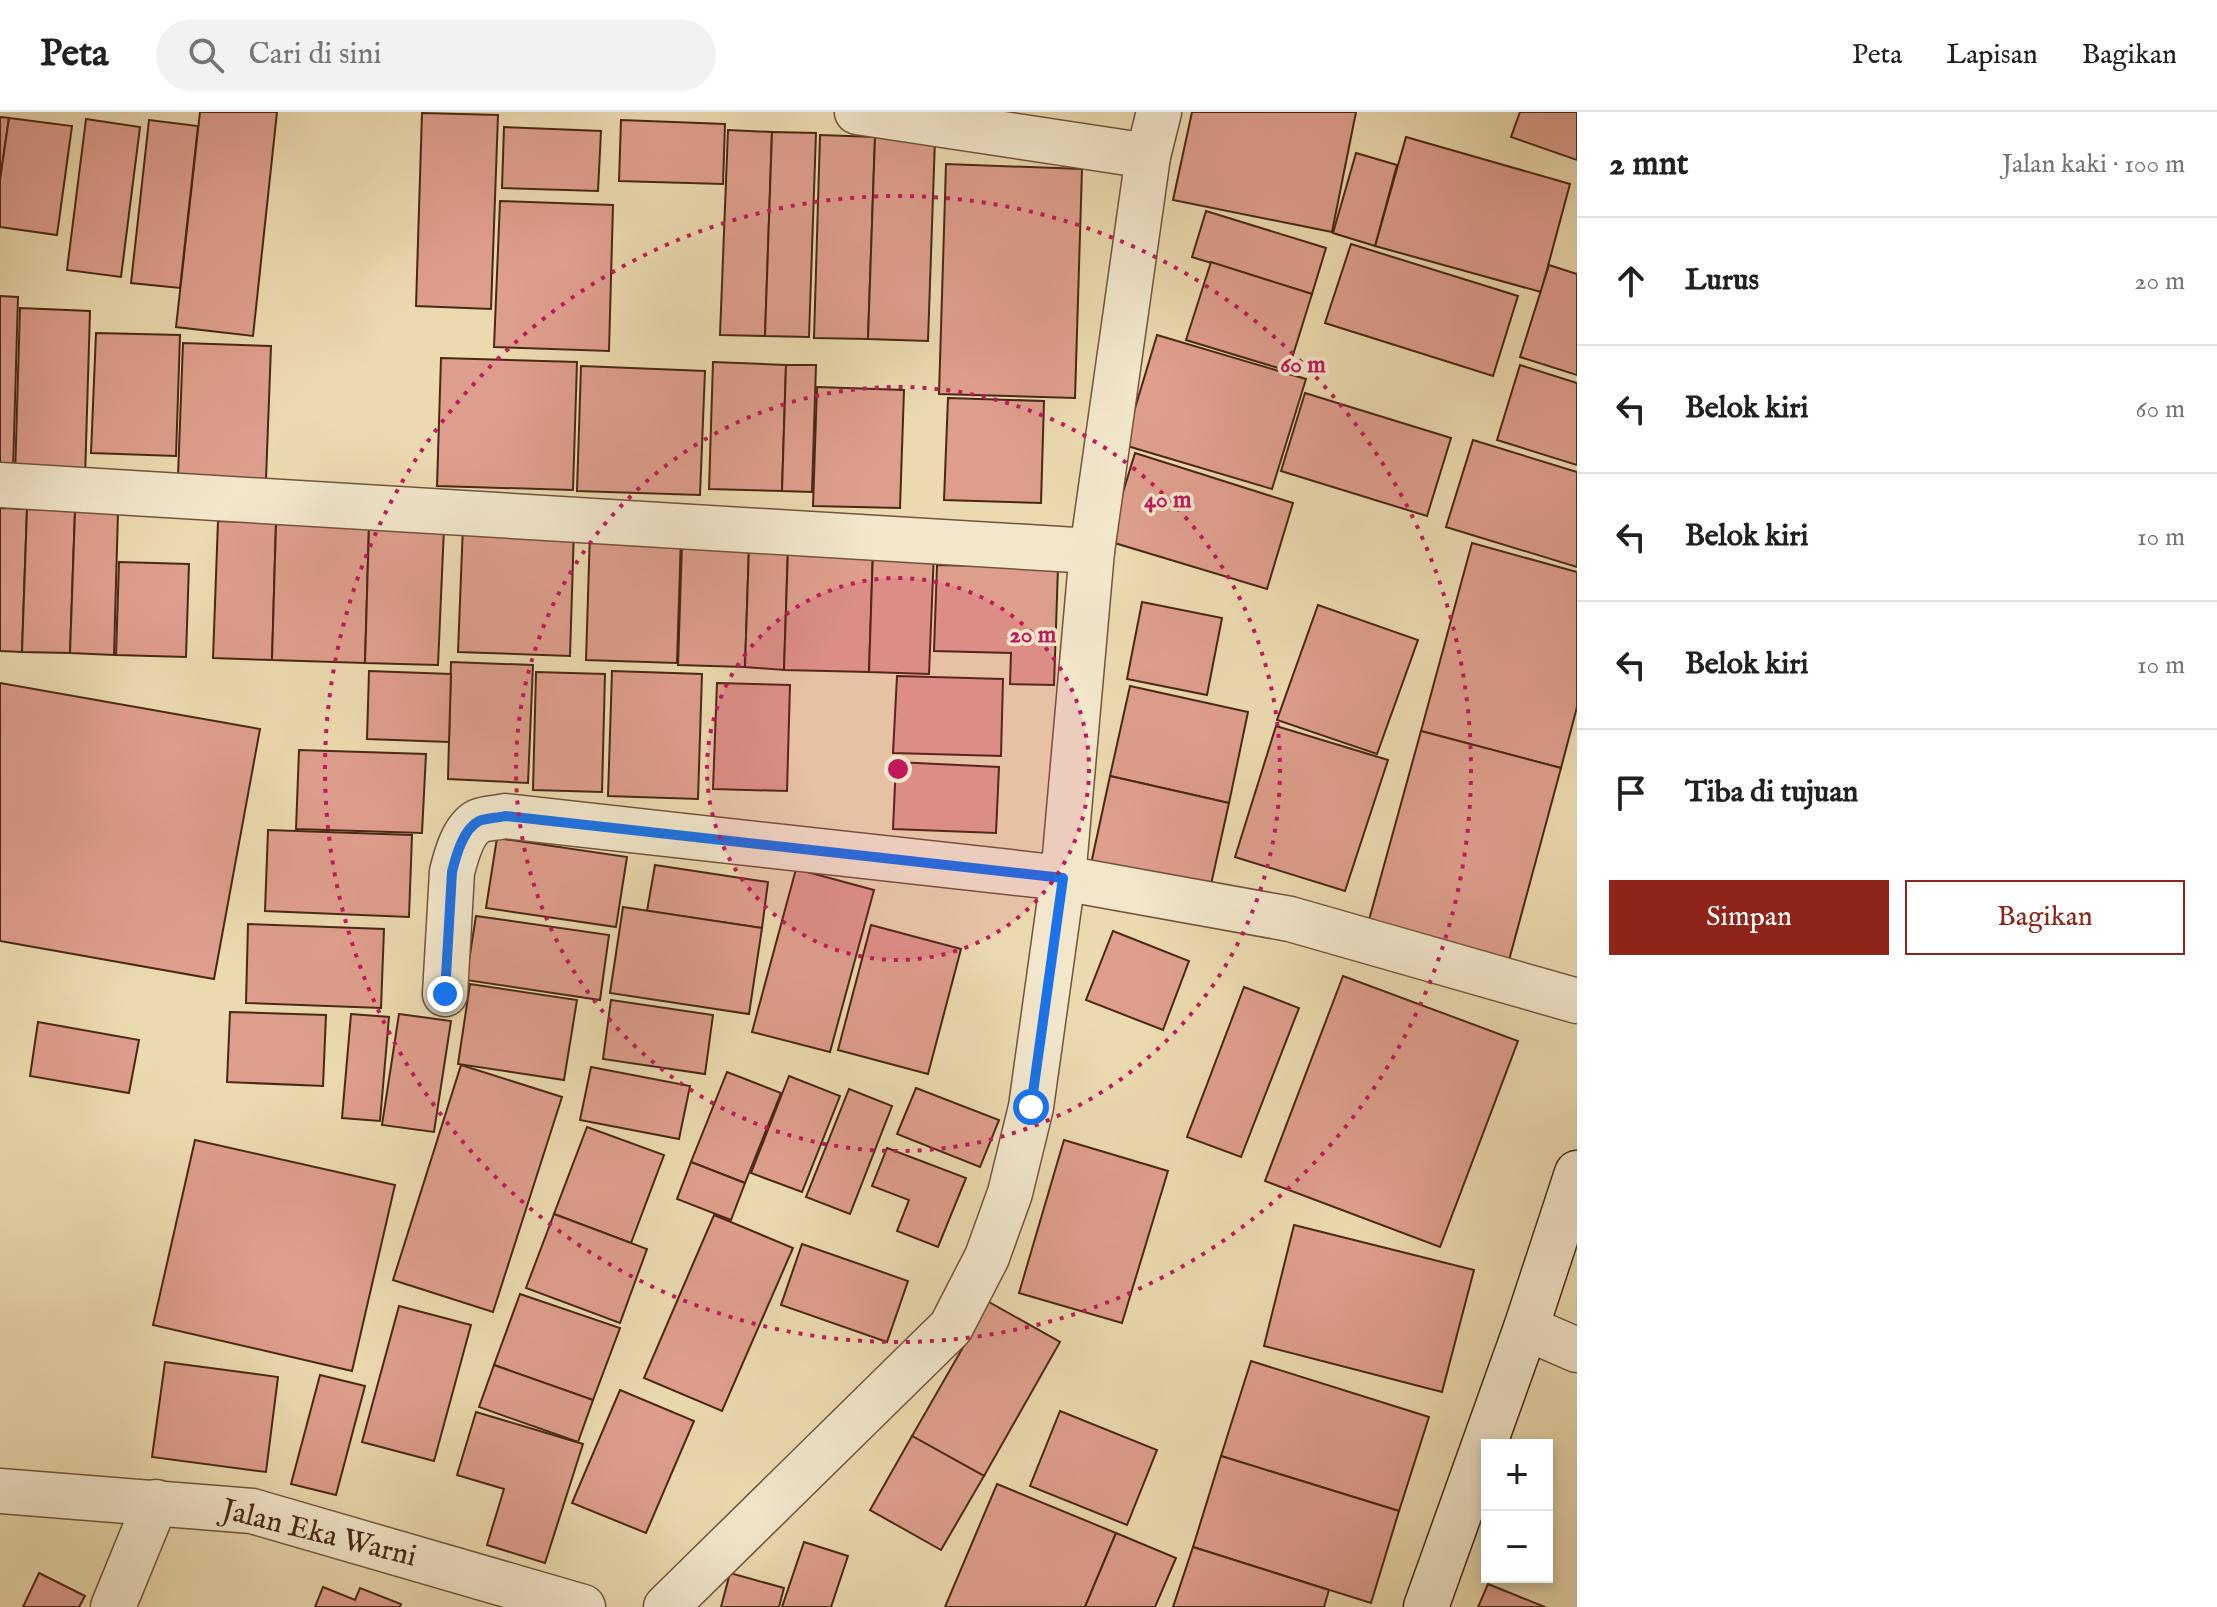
<!DOCTYPE html>
<html lang="id">
<head>
<meta charset="utf-8">
<style>
  body { margin:0; font-family:"IM FELL English",serif; background:#f2f2f2; color:#202124 }
  .controls { position:absolute; right:24px; bottom:24px; display:grid; overflow:hidden; border-radius:0px; box-shadow:0 4px 12px #0003 }
  .controls button { width:72px; height:72px; display:grid; place-items:center; padding:0; border:0; border-bottom:2px solid #e0e0e0; background:#fff; color:#202124; font:40px sans-serif }
  .stop { position:absolute; width:24px; height:24px; margin:-18px; border:6px solid #1a73e8; border-radius:50%; background:#fff }
  .stop.end { background:#1a73e8; border-color:#fff; box-shadow:0 2px 8px #0008 }
  .list { margin:0; padding:0; list-style:none }
  h2 { display:flex; justify-content:space-between; align-items:center; height:104px; margin:0; padding:0 32px; font-size:34px }
  h2 small { font-size:26px; font-weight:400; color:#757577 }
  .list li { display:grid; grid-template-columns:52px 1fr auto; gap:24px; align-items:center; box-sizing:border-box; height:128px; padding:0 32px; border-top:2px solid #e0e0e0 }
  .list b { display:block; font-size:30px; white-space:nowrap }
  .list em { font-size:26px; font-style:normal; color:#757577 }
  .actions { display:flex; gap:16px; padding:24px 32px }
  .actions a { flex:1; padding:18px 0; border:2px solid #8f2418; border-radius:0px; text-align:center; font-size:28px; color:#8f2418 }
  .actions .main { background:#8f2418; color:#fff }
  .icon { flex:none; width:44px; height:44px; fill:none; stroke:currentColor; stroke-width:2; stroke-linecap:round; stroke-linejoin:round }
  .map { position:relative; flex:none; width:1577px; height:1495px; overflow:hidden }
  header { display:flex; align-items:center; gap:48px; box-sizing:border-box; height:112px; padding:0 40px; background:#fff; border-bottom:2px solid #e0e0e0 }
  header strong { font-size:38px }
  nav { display:flex; gap:44px; margin-inline-start:auto; font-size:28px }
  .search { width:560px; height:72px; background:#f2f2f2; display:flex; align-items:center; gap:20px; box-sizing:border-box; padding:0 28px; border-radius:44px; color:#757577; font-size:30px }
  main { display:flex }
  aside { flex:1; background:#fff }
  .map>svg:first-child { display:block }
</style>
</head>
<body>
<header>
<strong>Peta</strong>
<div class="search"><svg class="icon" aria-label="search" viewBox="0 0 24 24"><circle cx="10" cy="10" r="6"/><path d="M15 15l6 6"/></svg>Cari di sini</div>
<nav><a>Peta</a><a>Lapisan</a><a>Bagikan</a></nav>
</header>
<main>
<div class="map">
<svg width="1577" height="1495" viewBox="0 0 1577 1495">
  <rect width="100%" height="100%" fill="#ebd9af"/>
  <filter id="stains"><feTurbulence type="fractalNoise" baseFrequency=".0025" numOctaves="4"/><feColorMatrix values="0 0 0 0 .2 0 0 0 0 .09 0 0 0 0 .02 0 0 0 .5 -.17"/></filter>
  <radialGradient id="worn" r=".72"><stop offset=".6" stop-color="#630" stop-opacity="0"/><stop offset="1" stop-color="#630" stop-opacity=".3"/></radialGradient>
  <!-- building -->
  <g fill="#de9e8c" stroke="#492814" stroke-width="2">
    <path d="M 200,0 L 277,0 L 253,224 L 176,215 Z"/>
    <path d="M 1192,0 L 1356,0 L 1332,120 L 1173,88 Z"/>
    <path d="M 1520,0 L 1577,0 L 1577,48 L 1511,25 Z"/>
    <path d="M 422,1 L 498,3 L 491,197 L 416,194 Z"/>
    <path d="M 0,5 L 9,6 L 0,68 Z"/>
    <path d="M 9,6 L 72,14 L 57,123 L 0,115 L 0,68 Z"/>
    <path d="M 86,7 L 140,15 L 121,165 L 67,158 Z"/>
    <path d="M 149,8 L 198,14 L 180,176 L 131,171 Z"/>
    <path d="M 621,8 L 725,12 L 723,72 L 619,69 Z"/>
    <path d="M 504,15 L 601,19 L 598,79 L 502,76 Z"/>
    <path d="M 728,18 L 772,20 L 765,224 L 720,223 Z"/>
    <path d="M 772,20 L 816,21 L 809,225 L 765,224 Z"/>
    <path d="M 820,23 L 875,25 L 868,227 L 814,226 Z"/>
    <path d="M 875,25 L 935,27 L 928,229 L 868,227 Z"/>
    <path d="M 1406,25 L 1570,72 L 1541,180 L 1375,134 Z"/>
    <path d="M 1356,41 L 1397,53 L 1375,134 L 1333,121 Z"/>
    <path d="M 946,52 L 1082,57 L 1075,286 L 939,282 Z"/>
    <path d="M 500,89 L 613,93 L 609,239 L 494,235 Z"/>
    <path d="M 1206,99 L 1326,136 L 1312,182 L 1192,145 Z"/>
    <path d="M 1351,132 L 1518,184 L 1493,264 L 1325,211 Z"/>
    <path d="M 1211,150 L 1312,182 L 1288,259 L 1186,228 Z"/>
    <path d="M 1549,153 L 1577,162 L 1577,263 L 1520,245 Z"/>
    <path d="M 0,184 L 18,185 L 13,359 L 0,359 Z"/>
    <path d="M 20,196 L 90,199 L 85,366 L 15,364 Z"/>
    <path d="M 96,221 L 180,223 L 176,344 L 91,341 Z"/>
    <path d="M 1157,223 L 1306,267 L 1272,377 L 1124,333 Z"/>
    <path d="M 183,231 L 271,234 L 266,367 L 178,364 Z"/>
    <path d="M 441,246 L 577,250 L 573,378 L 437,374 Z"/>
    <path d="M 713,250 L 786,253 L 782,379 L 709,377 Z"/>
    <path d="M 786,253 L 816,253 L 812,380 L 782,379 Z"/>
    <path d="M 1520,253 L 1577,271 L 1577,353 L 1497,328 Z"/>
    <path d="M 581,254 L 705,259 L 700,383 L 577,379 Z"/>
    <path d="M 817,275 L 904,278 L 900,396 L 813,394 Z"/>
    <path d="M 1305,281 L 1451,326 L 1427,404 L 1281,359 Z"/>
    <path d="M 948,286 L 1044,289 L 1041,391 L 944,388 Z"/>
    <path d="M 1473,328 L 1577,360 L 1577,455 L 1446,415 Z"/>
    <path d="M 1135,341 L 1293,391 L 1267,477 L 1108,429 Z"/>
    <path d="M 0,396 L 27,397 L 22,540 L 0,539 Z"/>
    <path d="M 27,397 L 75,399 L 70,541 L 22,540 Z"/>
    <path d="M 75,399 L 118,400 L 114,543 L 70,541 Z"/>
    <path d="M 218,409 L 276,411 L 272,548 L 213,546 Z"/>
    <path d="M 276,411 L 369,414 L 365,551 L 272,548 Z"/>
    <path d="M 463,413 L 574,416 L 570,544 L 458,540 Z"/>
    <path d="M 369,414 L 444,416 L 438,553 L 365,551 Z"/>
    <path d="M 590,420 L 681,423 L 677,551 L 586,548 Z"/>
    <path d="M 1472,431 L 1577,460 L 1577,595 L 1561,656 L 1421,619 Z"/>
    <path d="M 682,432 L 749,434 L 745,555 L 678,553 Z"/>
    <path d="M 749,434 L 788,436 L 784,558 L 745,555 Z"/>
    <path d="M 788,436 L 873,438 L 869,560 L 784,558 Z"/>
    <path d="M 873,438 L 934,440 L 929,562 L 869,560 Z"/>
    <path d="M 119,450 L 189,452 L 186,545 L 116,543 Z"/>
    <path d="M 937,453 L 1058,456 L 1054,573 L 1010,572 L 1011,541 L 934,539 Z"/>
    <path d="M 1142,490 L 1222,506 L 1207,583 L 1127,567 Z"/>
    <path d="M 1318,493 L 1418,528 L 1377,642 L 1277,608 Z"/>
    <path d="M 451,550 L 533,553 L 528,671 L 448,667 Z"/>
    <path d="M 369,559 L 451,562 L 449,630 L 367,627 Z"/>
    <path d="M 612,559 L 702,562 L 698,687 L 608,684 Z"/>
    <path d="M 536,560 L 605,562 L 602,680 L 533,678 Z"/>
    <path d="M 897,564 L 1003,567 L 1001,644 L 893,641 Z"/>
    <path d="M 0,571 L 260,617 L 214,867 L 0,829 Z"/>
    <path d="M 717,571 L 790,573 L 787,679 L 713,677 Z"/>
    <path d="M 1130,574 L 1248,600 L 1229,691 L 1110,664 Z"/>
    <path d="M 1276,614 L 1388,648 L 1345,779 L 1235,745 Z"/>
    <path d="M 1421,619 L 1561,656 L 1505,863 L 1364,826 Z"/>
    <path d="M 299,638 L 426,642 L 422,721 L 296,717 Z"/>
    <path d="M 896,650 L 999,655 L 996,721 L 893,717 Z"/>
    <path d="M 1110,664 L 1229,691 L 1210,777 L 1091,752 Z"/>
    <path d="M 268,718 L 412,723 L 409,805 L 265,799 Z"/>
    <path d="M 497,726 L 627,745 L 616,815 L 486,796 Z"/>
    <path d="M 655,753 L 768,770 L 762,816 L 647,799 Z"/>
    <path d="M 796,757 L 874,778 L 830,940 L 752,920 Z"/>
    <path d="M 623,795 L 762,816 L 749,902 L 610,881 Z"/>
    <path d="M 476,804 L 609,823 L 600,888 L 466,868 Z"/>
    <path d="M 248,812 L 384,817 L 381,896 L 246,891 Z"/>
    <path d="M 871,813 L 961,837 L 928,962 L 838,938 Z"/>
    <path d="M 1113,819 L 1189,849 L 1163,918 L 1086,888 Z"/>
    <path d="M 1343,864 L 1518,929 L 1440,1135 L 1265,1069 Z"/>
    <path d="M 470,872 L 577,888 L 564,968 L 458,952 Z"/>
    <path d="M 1244,875 L 1299,896 L 1241,1045 L 1187,1025 Z"/>
    <path d="M 611,888 L 713,903 L 705,962 L 603,947 Z"/>
    <path d="M 230,900 L 326,903 L 323,974 L 227,970 Z"/>
    <path d="M 351,902 L 389,905 L 380,1009 L 342,1006 Z"/>
    <path d="M 399,902 L 451,909 L 434,1020 L 382,1013 Z"/>
    <path d="M 38,910 L 139,928 L 129,981 L 30,964 Z"/>
    <path d="M 461,953 L 562,985 L 493,1200 L 393,1168 Z"/>
    <path d="M 591,955 L 690,974 L 679,1027 L 580,1008 Z"/>
    <path d="M 727,960 L 781,981 L 745,1071 L 691,1050 Z"/>
    <path d="M 789,964 L 840,984 L 802,1080 L 751,1061 Z"/>
    <path d="M 916,976 L 999,1008 L 980,1055 L 897,1022 Z"/>
    <path d="M 849,977 L 892,994 L 850,1102 L 806,1085 Z"/>
    <path d="M 587,1015 L 664,1043 L 631,1131 L 554,1102 Z"/>
    <path d="M 195,1028 L 395,1073 L 352,1259 L 153,1213 Z"/>
    <path d="M 1064,1028 L 1168,1059 L 1122,1211 L 1019,1181 Z"/>
    <path d="M 887,1036 L 966,1066 L 938,1135 L 897,1119 L 909,1088 L 872,1074 Z"/>
    <path d="M 691,1050 L 745,1071 L 731,1108 L 677,1087 Z"/>
    <path d="M 554,1102 L 647,1137 L 620,1211 L 526,1176 Z"/>
    <path d="M 714,1103 L 793,1136 L 722,1299 L 644,1266 Z"/>
    <path d="M 1294,1113 L 1474,1158 L 1442,1280 L 1264,1234 Z"/>
    <path d="M 802,1132 L 908,1169 L 887,1230 L 781,1193 Z"/>
    <path d="M 520,1182 L 620,1216 L 593,1288 L 494,1253 Z"/>
    <path d="M 989,1190 L 1060,1230 L 984,1364 L 912,1324 Z"/>
    <path d="M 399,1194 L 471,1213 L 434,1349 L 362,1330 Z"/>
    <path d="M 1251,1249 L 1429,1305 L 1399,1399 L 1221,1344 Z"/>
    <path d="M 165,1250 L 278,1265 L 266,1360 L 152,1345 Z"/>
    <path d="M 494,1253 L 593,1288 L 578,1330 L 479,1295 Z"/>
    <path d="M 320,1263 L 365,1274 L 336,1383 L 291,1372 Z"/>
    <path d="M 620,1278 L 694,1309 L 646,1421 L 572,1391 Z"/>
    <path d="M 1060,1299 L 1157,1338 L 1127,1413 L 1030,1374 Z"/>
    <path d="M 476,1300 L 583,1332 L 545,1451 L 487,1433 L 504,1377 L 457,1363 Z"/>
    <path d="M 912,1324 L 984,1364 L 941,1438 L 870,1398 Z"/>
    <path d="M 1221,1344 L 1399,1399 L 1371,1491 L 1193,1435 Z"/>
    <path d="M 997,1372 L 1116,1421 L 1085,1495 L 945,1495 Z"/>
    <path d="M 1116,1421 L 1176,1446 L 1155,1495 L 1085,1495 Z"/>
    <path d="M 804,1430 L 848,1444 L 831,1495 L 782,1495 Z"/>
    <path d="M 1193,1435 L 1329,1478 L 1324,1495 L 1173,1495 Z"/>
    <path d="M 39,1461 L 85,1484 L 79,1495 L 23,1495 Z"/>
    <path d="M 730,1461 L 784,1476 L 779,1495 L 721,1495 Z"/>
    <path d="M 1488,1472 L 1545,1495 L 1478,1495 Z"/>
    <path d="M 323,1475 L 355,1488 L 360,1476 L 401,1492 L 400,1495 L 315,1495 Z"/>
  </g>
  <g fill="none" stroke-linecap="round" stroke-linejoin="round">
    <!-- street casing -->
    <g stroke="#72543b" stroke-width="47">
      <g id="street">
        <path d="M 857,0 L 1148,44"/>
        <path d="M 0,373 L 1092,439"/>
        <path d="M 445,882 L 452,760 C 456,744 463,717 479,709 C 486,706 497,706 505,704 L 1063,766 L 1290,807 L 1577,889"/>
        <path d="M 1526,1216 L 1577,1238"/>
        <path d="M 0,1379 L 252,1399 L 583,1495"/>
        <path d="M 113,1495 L 156,1390"/>
        <path d="M 666,1495 L 951,1215 L 987,1145 L 1010,1081 L 1031,995 L 1063,766 L 1092,439 L 1148,44 L 1159,0"/>
      </g>
    </g>
    <!-- secondary casing -->
    <g stroke="#492814" stroke-width="47">
      <path id="secondary" d="M 1426,1495 L 1526,1216 L 1577,1061"/>
    </g>
    <!-- street -->
    <use href="#street" stroke="#f2e6cb" stroke-width="44"/>
    <!-- secondary -->
    <use href="#secondary" stroke="#f2e6cb" stroke-width="44"/>
  </g>
  <g fill="none" stroke-linecap="round" stroke-linejoin="round">
    <!-- route -->
    <path stroke="#1a73e8" stroke-width="10" d="M 445,882 L 452,760 C 456,744 463,717 479,709 C 486,706 497,706 505,704 L 1063,766 L 1031,995"/>
  </g>
  <!-- distance rings -->
  <circle cx="898" cy="657" r="191" fill="#c2185b" fill-opacity=".12"/>
  <g fill="none" stroke="#c2185b" stroke-width="4" stroke-dasharray="4 8">
    <circle cx="898" cy="657" r="191"/>
    <circle cx="898" cy="657" r="382"/>
    <circle cx="898" cy="657" r="573"/>
  </g>
  <g text-anchor="middle" dominant-baseline="central" stroke-width="7" stroke-linejoin="round" paint-order="stroke">
    <!-- street labels -->
    <g font-size="30" fill="#492814" stroke="#f2e6cb">
      <text transform="translate(319 1422) rotate(14)">Jalan Eka Warni</text>
    </g>
  </g>
  <circle cx="898" cy="657" r="12" fill="#c2185b" stroke="#f2e6cb" stroke-width="4"/>
  <g font-size="24" text-anchor="middle" font-weight="bold" fill="#c2185b" stroke="#f2e6cb" stroke-width="7" stroke-linejoin="round" paint-order="stroke">
    <text x="1303" y="260">60 m</text>
    <text x="1168" y="395">40 m</text>
    <text x="1033" y="530">20 m</text>
  </g>
  <rect width="100%" height="100%" filter="url(#stains)"/>
  <rect width="100%" height="100%" fill="url(#worn)"/>
</svg>
<div class="controls">
<button>+</button>
<button>−</button>
</div>
<div class="stop" style="left:1031px;top:995px"></div>
<div class="stop end" style="left:445px;top:882px"></div>
</div>
<aside>
<h2>2 mnt<small>Jalan kaki · 100 m</small></h2>
<ul class="list">
<li><svg class="icon" aria-label="ahead" viewBox="0 0 24 24"><path d="M12 20V5M6 11l6-6 6 6"/></svg><div><b>Lurus</b></div><em>20 m</em></li>
<li><svg class="icon" aria-label="left" viewBox="0 0 24 24"><path d="M17 20v-9H6M10 6l-5 5 5 5"/></svg><div><b>Belok kiri</b></div><em>60 m</em></li>
<li><svg class="icon" aria-label="left" viewBox="0 0 24 24"><path d="M17 20v-9H6M10 6l-5 5 5 5"/></svg><div><b>Belok kiri</b></div><em>10 m</em></li>
<li><svg class="icon" aria-label="left" viewBox="0 0 24 24"><path d="M17 20v-9H6M10 6l-5 5 5 5"/></svg><div><b>Belok kiri</b></div><em>10 m</em></li>
<li><svg class="icon" aria-label="arrive" viewBox="0 0 24 24"><path d="M6 21V4h12l-3 4 3 4H6"/></svg><div><b>Tiba di tujuan</b></div></li>
</ul>
<div class="actions"><a class="main">Simpan</a><a>Bagikan</a></div>
</aside>
</main>
</body>
</html>
